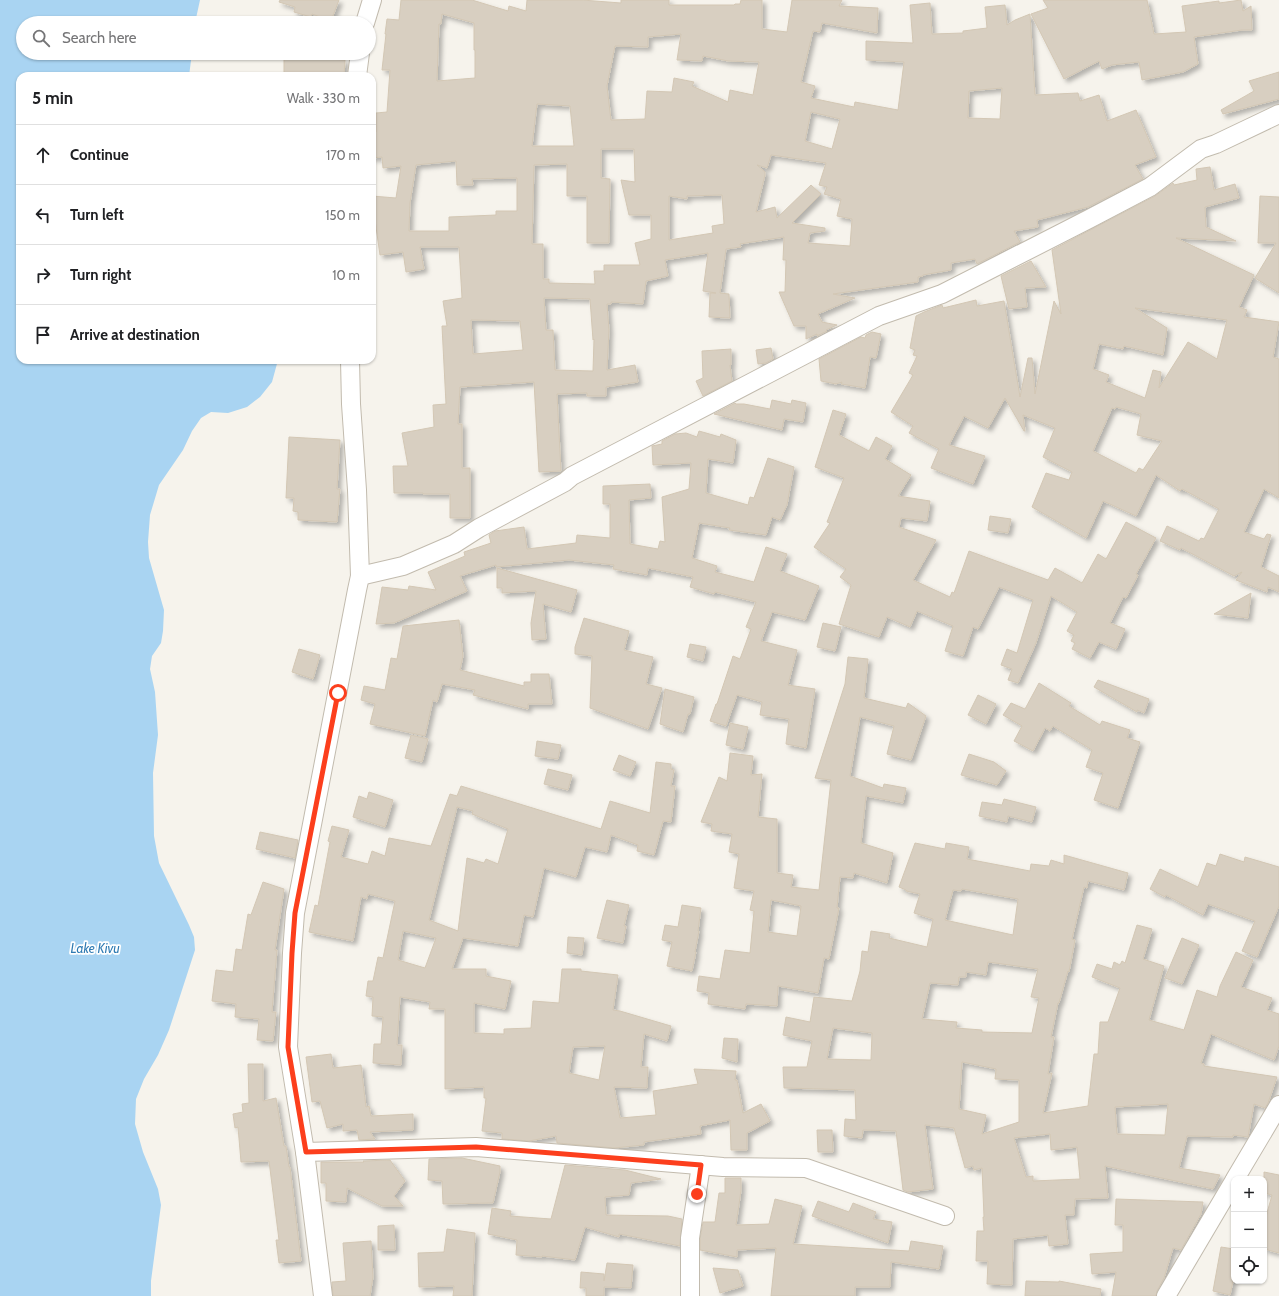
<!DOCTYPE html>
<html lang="en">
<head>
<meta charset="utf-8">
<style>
  body { margin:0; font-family:Cabin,sans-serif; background:#f2f2f2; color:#202124 }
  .controls { position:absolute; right:12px; bottom:12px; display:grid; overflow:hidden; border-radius:8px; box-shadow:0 1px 3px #0004 }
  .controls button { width:36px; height:36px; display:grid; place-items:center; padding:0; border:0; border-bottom:1px solid #e0e0e0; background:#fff; color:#202124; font:20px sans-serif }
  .stop { position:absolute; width:12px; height:12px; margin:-9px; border:3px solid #fc3f1d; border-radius:50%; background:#fff }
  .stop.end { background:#fc3f1d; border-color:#fff; box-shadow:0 1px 4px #0008 }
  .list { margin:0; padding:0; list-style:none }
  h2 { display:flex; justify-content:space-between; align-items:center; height:52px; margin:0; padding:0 16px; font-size:17px }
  h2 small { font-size:13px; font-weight:400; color:#757577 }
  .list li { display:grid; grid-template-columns:26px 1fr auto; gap:12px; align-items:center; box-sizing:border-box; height:60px; padding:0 16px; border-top:1px solid #e0e0e0 }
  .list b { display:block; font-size:15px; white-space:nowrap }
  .list em { font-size:13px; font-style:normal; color:#757577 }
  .icon { flex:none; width:22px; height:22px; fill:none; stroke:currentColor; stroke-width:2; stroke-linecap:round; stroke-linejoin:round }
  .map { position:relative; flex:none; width:1279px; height:1296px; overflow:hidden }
  .search { position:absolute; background:#fff; box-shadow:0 1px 3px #0004; left:16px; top:16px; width:360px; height:44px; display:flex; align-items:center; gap:10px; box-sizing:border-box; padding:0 14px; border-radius:22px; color:#757577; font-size:15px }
  .panel { position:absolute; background:#fff; box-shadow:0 1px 3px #0004; left:16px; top:72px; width:360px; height:292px; border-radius:12px }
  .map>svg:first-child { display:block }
</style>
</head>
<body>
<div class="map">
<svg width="1279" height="1296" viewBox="0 0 1279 1296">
  <defs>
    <filter id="shadow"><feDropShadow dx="3.5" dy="3.5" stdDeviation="2" flood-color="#0004"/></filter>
  </defs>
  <rect width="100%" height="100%" fill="#f6f3ec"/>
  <!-- water -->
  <path fill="#a9d4f2" d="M 0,0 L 200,0 L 195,23 L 23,23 L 23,53 L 192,53 L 189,76 L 20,76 L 20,360 L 278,360 L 272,382 L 260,397 L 247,407 L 228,413 L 211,412 L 201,418 L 192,431 L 183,450 L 159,485 L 150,515 L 148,542 L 149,558 L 164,610 L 163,631 L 161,643 L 152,656 L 150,669 L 155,692 L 158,735 L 153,773 L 154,836 L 159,863 L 189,925 L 194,937 L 195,950 L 169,1030 L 158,1055 L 144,1079 L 136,1099 L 135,1124 L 143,1152 L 158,1189 L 161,1205 L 151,1281 L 151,1296 L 0,1296 Z"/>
  <!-- building -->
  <g fill="#d8cfc1" stroke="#d3c7b4" fill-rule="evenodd" filter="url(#shadow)">
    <path d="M 280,0 L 339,0 L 331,21 L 312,14 L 311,17 L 294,12 L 295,7 L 279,2 Z"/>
    <path d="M 401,0 L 472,0 L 508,11 L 509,6 L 526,11 L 527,0 L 582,0 L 621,3 L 621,0 L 669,0 L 669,5 L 734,5 L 735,4 L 740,4 L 741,0 L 762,0 L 762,29 L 787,32 L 792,0 L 842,0 L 839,6 L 878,8 L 877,33 L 822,23 L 820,32 L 813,31 L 801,82 L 815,86 L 811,98 L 854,107 L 855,102 L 898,110 L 904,62 L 866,60 L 866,41 L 913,43 L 910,5 L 930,3 L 932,34 L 963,33 L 963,31 L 987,28 L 985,7 L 1005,5 L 1007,25 L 1015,20 L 1030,14 L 1035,95 L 1078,93 L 1080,101 L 1099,95 L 1107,121 L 1136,110 L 1156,157 L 1135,165 L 1143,179 L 1088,207 L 1037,220 L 1038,227 L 1014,231 L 1020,242 L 977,264 L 975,259 L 951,263 L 951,270 L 923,275 L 923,276 L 918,277 L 918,282 L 833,294 L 855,298 L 818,314 L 822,322 L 837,325 L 826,330 L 827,331 L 817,336 L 817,334 L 806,339 L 806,326 L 794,326 L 779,292 L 785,292 L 786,260 L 783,260 L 784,237 L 740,244 L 741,247 L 726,249 L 720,293 L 729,294 L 730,318 L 709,317 L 710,293 L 716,293 L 703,291 L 708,253 L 665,260 L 668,276 L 646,281 L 643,304 L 611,302 L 611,304 L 607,304 L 609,330 L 607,370 L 635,365 L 638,382 L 606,387 L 606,396 L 587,396 L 587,393 L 557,394 L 561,471 L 539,472 L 534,382 L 460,387 L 458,424 L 462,424 L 462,468 L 470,468 L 470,518 L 450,518 L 450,494 L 423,494 L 423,493 L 394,493 L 393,466 L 408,466 L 402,433 L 434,427 L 433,405 L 446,404 L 442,326 L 447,326 L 443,301 L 462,298 L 459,247 L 420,247 L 424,269 L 406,272 L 403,252 L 380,255 L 375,220 L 372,219 L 372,196 L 396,198 L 401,166 L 383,168 L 382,157 L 372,158 L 372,133 L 376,132 L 376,113 L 387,112 L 390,70 L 382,70 L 386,34 L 385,34 L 387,19 L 399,20 ZM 442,14 L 474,23 L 474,50 L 475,50 L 475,78 L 437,81 L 439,24 L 441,24 ZM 681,34 L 677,60 L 702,61 L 703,56 L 728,61 L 759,62 L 753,95 L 730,90 L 728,102 L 692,86 L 694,82 L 674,78 L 672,92 L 647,91 L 645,119 L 611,120 L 607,86 L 615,46 L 648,47 L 648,37 ZM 1002,88 L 1000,119 L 968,118 L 969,91 ZM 537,104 L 570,106 L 574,146 L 532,146 ZM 811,112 L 840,119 L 832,149 L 805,141 ZM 601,149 L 634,149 L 635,182 L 621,180 L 629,215 L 651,215 L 651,239 L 635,243 L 640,265 L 604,265 L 604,271 L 594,271 L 595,284 L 549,283 L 549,279 L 543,279 L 543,244 L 532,244 L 534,165 L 567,164 L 567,196 L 587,196 L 587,243 L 609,243 L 610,179 L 601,178 ZM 771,155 L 826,163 L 819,185 L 827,187 L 824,194 L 841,199 L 837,216 L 852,219 L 850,246 L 808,243 L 810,233 L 825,231 L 825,228 L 792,223 L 821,194 L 811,185 L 777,218 L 775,207 L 756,212 L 765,175 L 765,172 L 757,165 L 767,168 ZM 456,161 L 457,185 L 473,185 L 472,179 L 517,178 L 517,211 L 496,211 L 496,215 L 449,217 L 449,231 L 409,231 L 410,203 L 416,165 ZM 722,195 L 724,224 L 712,226 L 713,233 L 669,240 L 669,196 L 687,199 L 687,196 ZM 544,298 L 590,299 L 593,340 L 594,339 L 593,371 L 555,370 L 553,330 L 546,330 ZM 471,320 L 520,321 L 523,350 L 473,354 Z"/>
    <path d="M 1043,0 L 1147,0 L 1154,34 L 1186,32 L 1182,6 L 1219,1 L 1219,3 L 1241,0 L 1243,11 L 1251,6 L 1252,30 L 1242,30 L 1194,37 L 1198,64 L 1183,72 L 1142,80 L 1139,62 L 1112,65 L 1102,69 L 1099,61 L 1064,79 L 1031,14 L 1048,8 Z"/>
    <path d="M 284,56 L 345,60 L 344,76 L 284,76 Z"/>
    <path d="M 1279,72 L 1279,99 L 1223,114 L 1221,110 L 1254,91 L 1249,81 Z"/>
    <path d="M 1210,167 L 1214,190 L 1235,184 L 1239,198 L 1205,207 L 1206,227 L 1236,241 L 1176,238 L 1254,275 L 1239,307 L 1247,310 L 1244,317 L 1279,322 L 1273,357 L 1279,359 L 1279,498 L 1264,489 L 1244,532 L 1264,539 L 1267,534 L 1271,535 L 1261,567 L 1279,576 L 1279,592 L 1268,587 L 1267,592 L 1236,580 L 1242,572 L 1234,576 L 1181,548 L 1180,550 L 1160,541 L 1167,526 L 1199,541 L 1201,538 L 1204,539 L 1219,509 L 1182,489 L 1180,491 L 1156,475 L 1136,516 L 1103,501 L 1086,538 L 1032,507 L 1046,473 L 1069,480 L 1072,472 L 1043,457 L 1055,428 L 1023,415 L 1025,431 L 1024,431 L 1005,398 L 988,428 L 964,416 L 949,445 L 985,456 L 973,484 L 931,468 L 939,449 L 909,433 L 913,426 L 891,412 L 913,375 L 909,373 L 917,356 L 913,355 L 915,350 L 910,348 L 916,316 L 924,312 L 942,305 L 943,308 L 976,300 L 977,306 L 1004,301 L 1020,397 L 1028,358 L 1032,358 L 1035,394 L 1054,301 L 1061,314 L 1052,250 L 1155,196 L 1173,183 L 1174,185 L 1197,180 L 1196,169 ZM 1135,308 L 1227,320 L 1217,359 L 1188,342 L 1159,388 L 1161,372 L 1153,370 L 1145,398 L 1106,382 L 1109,375 L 1093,369 L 1099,344 L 1123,349 L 1124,346 L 1163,355 L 1167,328 ZM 1116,407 L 1141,414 L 1137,435 L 1162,441 L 1143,470 L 1139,468 L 1136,473 L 1093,451 L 1112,408 L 1115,409 Z"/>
    <path d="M 1260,196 L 1279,197 L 1279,293 L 1255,278 L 1276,243 L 1258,243 Z"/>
    <path d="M 1031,261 L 1046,287 L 1025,288 L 1027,307 L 1009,309 L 1001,276 Z"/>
    <path d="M 872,332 L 881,334 L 876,358 L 870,357 L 865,388 L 841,384 L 842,382 L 836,384 L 821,381 L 819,359 L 861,337 L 865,338 L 866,335 Z"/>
    <path d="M 771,348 L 773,359 L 766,363 L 758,364 L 756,350 Z"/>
    <path d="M 731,349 L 731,365 L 730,365 L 732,381 L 703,396 L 696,381 L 703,378 L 702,351 Z"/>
    <path d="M 772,400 L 791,404 L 792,400 L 806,403 L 803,422 L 784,419 L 782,430 L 714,414 L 735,403 L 736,404 L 744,404 L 770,409 Z"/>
    <path d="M 833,410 L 846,414 L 839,435 L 869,451 L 876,437 L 892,446 L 885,459 L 911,475 L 898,496 L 930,501 L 927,521 L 901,518 L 899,527 L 936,540 L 913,580 L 950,597 L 952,592 L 954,593 L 969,551 L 1048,580 L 1055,568 L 1082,583 L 1098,554 L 1106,559 L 1126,522 L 1156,538 L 1136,574 L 1138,575 L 1126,598 L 1123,597 L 1110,623 L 1125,629 L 1116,649 L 1099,642 L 1090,658 L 1072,649 L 1075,643 L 1071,641 L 1074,635 L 1067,631 L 1077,612 L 1051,596 L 1036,643 L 1018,683 L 1008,680 L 1012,669 L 1001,665 L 1007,649 L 1017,653 L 1033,600 L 999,587 L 978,629 L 973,627 L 963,656 L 945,651 L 953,626 L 917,611 L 910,627 L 887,617 L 879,637 L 839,624 L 851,585 L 840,577 L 846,569 L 814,547 L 830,523 L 827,522 L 844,478 L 815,467 Z"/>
    <path d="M 699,431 L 720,437 L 721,434 L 736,440 L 733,463 L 708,459 L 706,493 L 748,505 L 750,497 L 754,498 L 768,458 L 794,467 L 787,505 L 780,520 L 772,517 L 766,535 L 729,530 L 730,528 L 699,523 L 692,558 L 717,566 L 715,572 L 754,582 L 766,547 L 787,554 L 780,571 L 819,586 L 805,620 L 772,612 L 761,641 L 797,650 L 788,685 L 815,689 L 806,748 L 786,744 L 789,719 L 760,715 L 762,702 L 737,695 L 726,726 L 710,721 L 716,704 L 717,704 L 733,656 L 740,659 L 751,629 L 746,627 L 756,602 L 715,592 L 714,594 L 690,587 L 693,577 L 648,568 L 647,575 L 613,569 L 614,565 L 569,560 L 496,567 L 496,565 L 460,576 L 467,591 L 394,623 L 376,624 L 382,587 L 408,590 L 409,586 L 436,590 L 428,572 L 465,556 L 464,552 L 491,543 L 489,535 L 495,531 L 524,527 L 527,549 L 576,543 L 577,535 L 610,538 L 610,504 L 603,504 L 603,486 L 650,484 L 651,498 L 629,500 L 630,544 L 658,549 L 660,541 L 665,542 L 662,497 L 689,489 L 691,463 L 653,465 L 652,446 L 662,444 L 662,441 L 675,434 L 686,433 L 697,437 Z"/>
    <path d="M 289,437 L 340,440 L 337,489 L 340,489 L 337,522 L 298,520 L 298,512 L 293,511 L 294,498 L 286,498 Z"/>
    <path d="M 990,516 L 1011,519 L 1008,533 L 988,530 Z"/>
    <path d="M 497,568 L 577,590 L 571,612 L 543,604 L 546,639 L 532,640 L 531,623 L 536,591 L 502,593 L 502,588 L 497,588 Z"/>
    <path d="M 1251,593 L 1248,618 L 1214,614 L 1235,602 Z"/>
    <path d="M 584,618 L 629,631 L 624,650 L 653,657 L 646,684 L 662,688 L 648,729 L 590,708 L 592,656 L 575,654 L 575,647 Z"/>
    <path d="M 459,620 L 463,656 L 460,670 L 524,686 L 524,682 L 531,682 L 531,674 L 549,674 L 552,704 L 528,704 L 528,709 L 473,695 L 475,690 L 442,684 L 437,702 L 433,700 L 425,736 L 370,724 L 375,704 L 361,700 L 364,686 L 385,690 L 391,658 L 397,659 L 403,626 Z"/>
    <path d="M 823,623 L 841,627 L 835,651 L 817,647 Z"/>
    <path d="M 690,644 L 706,647 L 703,661 L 687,657 Z"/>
    <path d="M 299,649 L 320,655 L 313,679 L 292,672 Z"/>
    <path d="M 848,657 L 868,659 L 864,698 L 906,708 L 908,703 L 926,716 L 911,760 L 887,754 L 894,726 L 860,717 L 850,776 L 883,788 L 884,784 L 906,788 L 903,803 L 866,796 L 861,843 L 893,853 L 887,883 L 854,873 L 853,878 L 840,877 L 837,908 L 839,908 L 829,959 L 824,958 L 818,993 L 778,986 L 777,1006 L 746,1004 L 745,1009 L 708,1004 L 709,993 L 697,991 L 699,976 L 720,979 L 725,950 L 750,953 L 754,911 L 750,910 L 754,891 L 734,888 L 739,854 L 729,852 L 732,834 L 711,831 L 712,824 L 701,822 L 719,777 L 727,781 L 730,753 L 753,756 L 751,775 L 762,774 L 758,817 L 777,819 L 777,873 L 793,875 L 791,887 L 819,890 L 831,780 L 815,778 L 845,684 ZM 771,900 L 801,906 L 797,936 L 768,932 Z"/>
    <path d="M 1098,680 L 1149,699 L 1144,713 L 1137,710 L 1137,712 L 1094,687 Z"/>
    <path d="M 1039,683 L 1071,703 L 1069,706 L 1100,725 L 1102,721 L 1130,730 L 1127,738 L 1140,742 L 1118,808 L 1094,800 L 1103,773 L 1086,767 L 1092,750 L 1053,726 L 1050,731 L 1045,728 L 1033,751 L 1014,741 L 1022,726 L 1003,715 L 1011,703 L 1025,709 Z"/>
    <path d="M 665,689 L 694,697 L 690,714 L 688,714 L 683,732 L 660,724 Z"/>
    <path d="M 978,695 L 996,704 L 986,724 L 968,715 Z"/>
    <path d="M 730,723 L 748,727 L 743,749 L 726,745 Z"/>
    <path d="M 411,735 L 428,739 L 422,762 L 405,758 Z"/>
    <path d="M 537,741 L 561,745 L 558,759 L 535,756 Z"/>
    <path d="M 969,754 L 994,762 L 1006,771 L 997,785 L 961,775 Z"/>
    <path d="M 619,755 L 636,762 L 630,776 L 613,770 Z"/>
    <path d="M 656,762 L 671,764 L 671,769 L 674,770 L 671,786 L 675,786 L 671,822 L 663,821 L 654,855 L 637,851 L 638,845 L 611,835 L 607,852 L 585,847 L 576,877 L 544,868 L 533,917 L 524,915 L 518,946 L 463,938 L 452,969 L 486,969 L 486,976 L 511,981 L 505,1009 L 474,1003 L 474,1033 L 504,1034 L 504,1029 L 531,1028 L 533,1001 L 559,1003 L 562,969 L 581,969 L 581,971 L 618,975 L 613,1010 L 620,1011 L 671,1026 L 667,1041 L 644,1034 L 641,1067 L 648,1067 L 647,1088 L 614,1087 L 620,1118 L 656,1115 L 653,1091 L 698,1084 L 694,1069 L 736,1071 L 735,1080 L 737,1080 L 743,1113 L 761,1104 L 770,1121 L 747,1133 L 747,1150 L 731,1150 L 730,1120 L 700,1126 L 701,1134 L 644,1142 L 644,1145 L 614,1148 L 557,1143 L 556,1136 L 529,1141 L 502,1139 L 502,1133 L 482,1131 L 486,1098 L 484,1098 L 484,1087 L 445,1089 L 445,1009 L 429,1009 L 430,1002 L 400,997 L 397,1045 L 402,1045 L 401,1065 L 373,1063 L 374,1044 L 381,1044 L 383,1017 L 372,1016 L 373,997 L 366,996 L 368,981 L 373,981 L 378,957 L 383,958 L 395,901 L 368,894 L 367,899 L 361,897 L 353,941 L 309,932 L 315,905 L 318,906 L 330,842 L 328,841 L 332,826 L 349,830 L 341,857 L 368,864 L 372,851 L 385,856 L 389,838 L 431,846 L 450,794 L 457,796 L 461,786 L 601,829 L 610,801 L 650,813 ZM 457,807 L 473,811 L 472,814 L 508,829 L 498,864 L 486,859 L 484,863 L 467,858 L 458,931 L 429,920 ZM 403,931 L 436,938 L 425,968 L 398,960 ZM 605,1046 L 599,1080 L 569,1073 L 573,1047 Z"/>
    <path d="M 548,769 L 572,775 L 568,790 L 544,784 Z"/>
    <path d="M 369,792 L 393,800 L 385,827 L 353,817 L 359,796 L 367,799 Z"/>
    <path d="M 1004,799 L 1036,807 L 1032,822 L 1008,816 L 1007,822 L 979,816 L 982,802 L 1002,805 Z"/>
    <path d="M 260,832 L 298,840 L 295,858 L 256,849 Z"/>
    <path d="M 915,843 L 945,849 L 946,843 L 969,847 L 967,859 L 1030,871 L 1031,864 L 1049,866 L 1051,860 L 1064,864 L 1064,855 L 1128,873 L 1124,890 L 1088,881 L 1087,888 L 1084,887 L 1072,939 L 1075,940 L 1069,972 L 1068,971 L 1059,1003 L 1058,1003 L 1051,1037 L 1054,1037 L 1048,1074 L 1052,1073 L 1043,1113 L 1088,1106 L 1094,1054 L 1098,1054 L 1100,1022 L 1108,1022 L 1120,988 L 1092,977 L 1097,964 L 1112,969 L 1114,962 L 1120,965 L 1122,961 L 1125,963 L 1137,925 L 1152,929 L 1143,959 L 1164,966 L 1149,1020 L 1184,1030 L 1197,990 L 1217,997 L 1220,986 L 1236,952 L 1253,960 L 1241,987 L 1272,998 L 1267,1010 L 1279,1014 L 1279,1046 L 1274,1060 L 1211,1034 L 1201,1063 L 1204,1064 L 1204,1066 L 1277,1077 L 1268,1103 L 1265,1108 L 1254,1104 L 1248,1137 L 1233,1135 L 1233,1137 L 1187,1136 L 1179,1168 L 1220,1175 L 1213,1189 L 1105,1166 L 1108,1198 L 1075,1199 L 1074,1215 L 1065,1215 L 1068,1244 L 1049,1246 L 1048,1235 L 1013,1239 L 1012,1285 L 987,1284 L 988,1261 L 976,1261 L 977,1231 L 984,1231 L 983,1217 L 984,1217 L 982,1168 L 974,1170 L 973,1166 L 965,1168 L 954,1128 L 925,1125 L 933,1189 L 908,1192 L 903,1190 L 896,1131 L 863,1130 L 862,1138 L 844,1136 L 845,1119 L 856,1120 L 855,1090 L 784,1088 L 783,1067 L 807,1067 L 812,1041 L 783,1035 L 786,1017 L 810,1022 L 814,997 L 852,1001 L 860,971 L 862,951 L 868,952 L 871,931 L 890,934 L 889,938 L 927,947 L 933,919 L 914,913 L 920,894 L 906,891 L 906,890 L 899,887 ZM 962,889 L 1018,899 L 1013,935 L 945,920 L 953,890 L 961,891 ZM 988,962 L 1038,969 L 1031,997 L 1039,998 L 1032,1033 L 982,1032 L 982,1030 L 956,1028 L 957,1022 L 922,1019 L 930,983 L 958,985 L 959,977 L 966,977 L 966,972 L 986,975 ZM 833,1028 L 872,1033 L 871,1060 L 827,1059 ZM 962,1062 L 996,1069 L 995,1079 L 1019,1080 L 1019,1122 L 982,1134 L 986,1115 L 959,1109 ZM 1168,1104 L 1165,1135 L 1117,1134 L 1115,1107 ZM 1050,1134 L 1051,1150 L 1077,1147 L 1080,1179 L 1033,1181 L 1033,1176 L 1026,1177 L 1014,1138 Z"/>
    <path d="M 1220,854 L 1244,862 L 1245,857 L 1279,867 L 1279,906 L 1257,957 L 1242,951 L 1255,921 L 1208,904 L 1203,915 L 1166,895 L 1165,897 L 1150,889 L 1160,869 L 1198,887 L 1207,863 L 1216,866 Z"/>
    <path d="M 263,882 L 284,889 L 275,950 L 277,950 L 272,1012 L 276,1012 L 273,1041 L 257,1040 L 259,1019 L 235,1017 L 236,1004 L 212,1001 L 216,970 L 233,972 L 236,949 L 242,950 L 248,914 L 251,915 Z"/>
    <path d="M 607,900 L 629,905 L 624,926 L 626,926 L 623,943 L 597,938 Z"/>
    <path d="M 682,905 L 701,908 L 698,931 L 699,931 L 695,952 L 696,952 L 692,971 L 667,966 L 672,942 L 662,940 L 665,925 L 678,927 Z"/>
    <path d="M 568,937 L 584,938 L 582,955 L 567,953 Z"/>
    <path d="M 1182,938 L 1199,945 L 1182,984 L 1165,978 Z"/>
    <path d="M 724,1038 L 738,1039 L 737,1062 L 722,1058 Z"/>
    <path d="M 331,1054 L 333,1068 L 361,1065 L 366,1107 L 369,1106 L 371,1116 L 413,1114 L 413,1130 L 370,1132 L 375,1139 L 359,1140 L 357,1130 L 343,1131 L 343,1124 L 327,1128 L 320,1101 L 312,1102 L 306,1057 Z"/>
    <path d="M 248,1064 L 263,1064 L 263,1101 L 276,1098 L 284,1146 L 286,1146 L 289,1167 L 290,1167 L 301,1261 L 279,1263 L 276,1240 L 279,1240 L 269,1161 L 241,1162 L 238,1127 L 235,1128 L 233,1114 L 243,1112 L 242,1104 L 249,1103 Z"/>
    <path d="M 817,1130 L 832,1130 L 833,1152 L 818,1152 Z"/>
    <path d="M 462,1158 L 500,1166 L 500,1172 L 493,1203 L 443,1204 L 442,1181 L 428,1180 L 429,1159 Z"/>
    <path d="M 390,1160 L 405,1181 L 394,1196 L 403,1206 L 382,1206 L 347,1188 L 346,1202 L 326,1201 L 326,1183 L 321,1183 L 321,1162 L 364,1162 L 363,1161 Z"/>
    <path d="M 565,1165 L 625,1170 L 661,1179 L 631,1183 L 629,1195 L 605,1197 L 606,1215 L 668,1216 L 682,1219 L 680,1246 L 619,1234 L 619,1237 L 585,1227 L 575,1260 L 542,1256 L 542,1257 L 516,1255 L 517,1240 L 488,1234 L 492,1208 L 511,1211 L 510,1216 L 551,1219 Z"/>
    <path d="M 1264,1172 L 1279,1175 L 1279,1253 L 1264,1249 L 1264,1224 L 1272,1195 L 1264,1193 Z"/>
    <path d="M 725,1178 L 741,1178 L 741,1191 L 736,1225 L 769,1224 L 775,1199 L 802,1206 L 793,1244 L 909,1251 L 911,1241 L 943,1246 L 939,1269 L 891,1262 L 890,1287 L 855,1287 L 855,1296 L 771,1296 L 776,1248 L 737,1250 L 737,1257 L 700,1250 L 700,1239 L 703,1222 L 715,1222 L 719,1193 L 725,1193 Z"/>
    <path d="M 1116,1199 L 1203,1202 L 1201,1214 L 1181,1250 L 1173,1248 L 1164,1278 L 1157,1291 L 1156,1296 L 1112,1296 L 1116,1272 L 1092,1274 L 1090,1254 L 1123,1252 L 1123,1225 L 1115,1225 Z"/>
    <path d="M 818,1201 L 849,1212 L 853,1203 L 876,1212 L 873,1219 L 892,1222 L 888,1243 L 812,1216 Z"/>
    <path d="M 394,1225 L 395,1250 L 378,1250 L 378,1226 Z"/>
    <path d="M 447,1229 L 475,1233 L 472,1296 L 453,1296 L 454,1286 L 419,1287 L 418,1253 L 444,1252 Z"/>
    <path d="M 371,1241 L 373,1277 L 370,1296 L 333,1296 L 332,1282 L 346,1281 L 343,1243 Z"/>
    <path d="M 1221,1247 L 1234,1249 L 1234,1277 L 1230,1295 L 1213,1291 Z"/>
    <path d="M 607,1263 L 633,1265 L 631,1288 L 604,1287 L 604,1296 L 586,1296 L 586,1288 L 580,1288 L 581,1272 L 604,1274 L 604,1281 Z"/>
    <path d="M 713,1268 L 738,1270 L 743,1286 L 720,1293 Z"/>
    <path d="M 1026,1281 L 1059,1282 L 1059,1281 L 1101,1289 L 1100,1296 L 1025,1296 Z"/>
  </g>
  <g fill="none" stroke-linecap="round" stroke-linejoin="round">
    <!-- minor casing -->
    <g stroke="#c2bbae" stroke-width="20">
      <g id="minor">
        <path d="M 365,23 L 372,0"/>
        <path d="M 357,76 L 360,53"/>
        <path d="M 360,576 L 403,566 L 454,544 L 479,528 L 565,482 L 572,476 L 879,316 L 942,294 L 1089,219 L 1150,187 L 1201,149 L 1216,144 L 1279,114"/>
        <path d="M 305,1152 L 476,1147 L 723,1167 L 806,1168 L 945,1216"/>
        <path d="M 1235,1179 L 1279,1105"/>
        <path d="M 323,1296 L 305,1152 L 288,1047 L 292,953 L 295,913 L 357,590 L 360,576 L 357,490 L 351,404 L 350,360"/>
        <path d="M 690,1296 L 690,1238 L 701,1165"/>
        <path d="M 1166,1296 L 1234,1181"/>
      </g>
    </g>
    <!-- minor -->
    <use href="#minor" stroke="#fff" stroke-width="18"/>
  </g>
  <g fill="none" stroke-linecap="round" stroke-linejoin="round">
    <!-- route -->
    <path stroke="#fc3f1d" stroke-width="5" d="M 338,693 L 295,913 L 292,953 L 288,1047 L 306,1152 L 476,1147 L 701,1165 L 697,1194"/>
  </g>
  <g text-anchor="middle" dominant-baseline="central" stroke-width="3.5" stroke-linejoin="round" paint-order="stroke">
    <!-- water labels -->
    <g font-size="13" font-style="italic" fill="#2e7ab2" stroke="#fff">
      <text x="95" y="948">Lake Kivu</text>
    </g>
  </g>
</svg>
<div class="controls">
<button>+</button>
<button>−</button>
<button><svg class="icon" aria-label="locate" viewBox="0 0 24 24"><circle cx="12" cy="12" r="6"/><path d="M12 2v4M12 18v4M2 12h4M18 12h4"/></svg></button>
</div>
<div class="stop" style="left:338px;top:693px"></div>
<div class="stop end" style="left:697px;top:1194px"></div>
<div class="search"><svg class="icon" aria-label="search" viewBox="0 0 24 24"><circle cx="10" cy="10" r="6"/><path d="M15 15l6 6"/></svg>Search here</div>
<section class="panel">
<h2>5 min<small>Walk · 330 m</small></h2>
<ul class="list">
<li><svg class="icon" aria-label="ahead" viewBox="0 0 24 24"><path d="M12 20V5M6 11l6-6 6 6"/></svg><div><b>Continue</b></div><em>170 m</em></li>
<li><svg class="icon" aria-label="left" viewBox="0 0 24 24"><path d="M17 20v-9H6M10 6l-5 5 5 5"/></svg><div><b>Turn left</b></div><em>150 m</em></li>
<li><svg class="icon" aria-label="right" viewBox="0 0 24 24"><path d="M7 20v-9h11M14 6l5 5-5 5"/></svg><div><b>Turn right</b></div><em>10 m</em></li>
<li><svg class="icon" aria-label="arrive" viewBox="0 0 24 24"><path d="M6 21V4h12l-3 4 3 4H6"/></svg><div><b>Arrive at destination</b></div></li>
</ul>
</section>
</div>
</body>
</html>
